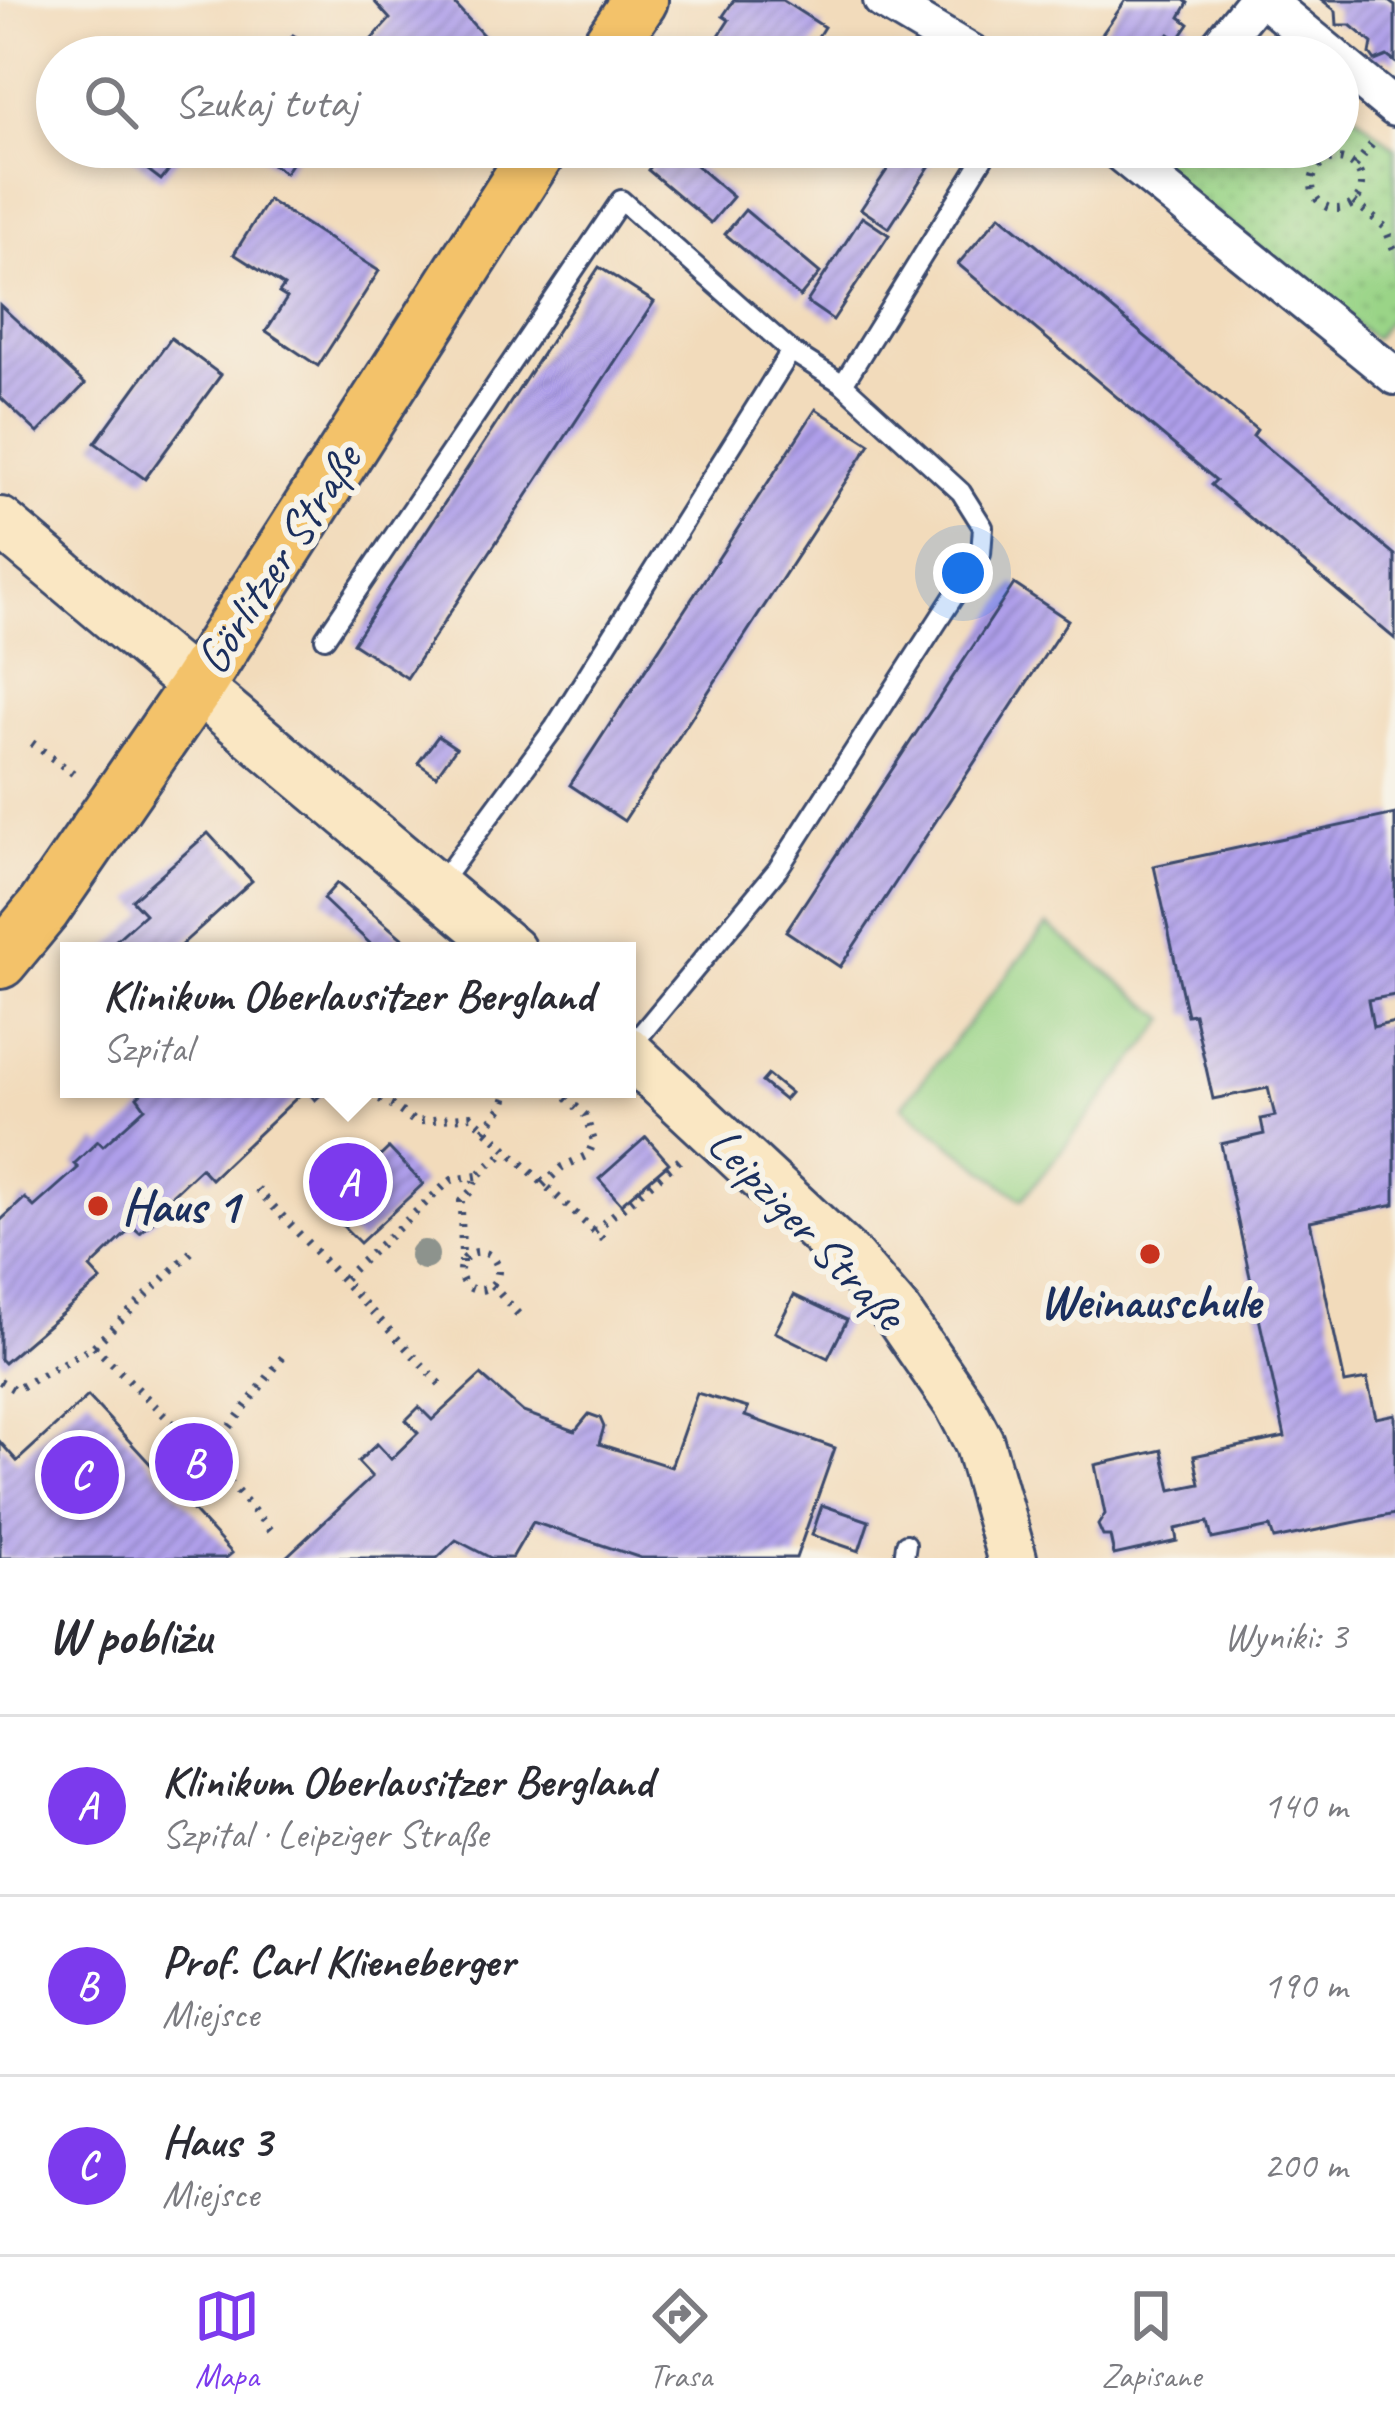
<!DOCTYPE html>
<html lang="pl">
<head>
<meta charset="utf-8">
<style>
  body { margin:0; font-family:Caveat,sans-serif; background:#f7f7f7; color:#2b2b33 }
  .you { position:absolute; left:963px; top:573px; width:42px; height:42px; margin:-30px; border:9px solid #fff; border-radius:50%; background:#1a73e8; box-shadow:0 0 0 18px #1a73e833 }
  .badge { display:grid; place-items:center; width:78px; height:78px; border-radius:50%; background:#7c3aed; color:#fff; font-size:39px; font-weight:700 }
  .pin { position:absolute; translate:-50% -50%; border:6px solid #fff; box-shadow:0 3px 12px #0006 }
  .popup { position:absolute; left:60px; top:942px; width:576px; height:156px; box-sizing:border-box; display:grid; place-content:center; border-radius:0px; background:#fff; filter:drop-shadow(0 3px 9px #0005); font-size:39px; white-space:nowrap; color:#7c7c81 }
  .popup b { font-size:45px; color:#2b2b33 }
  .popup::after { content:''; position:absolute; left:50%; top:100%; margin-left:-24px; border:24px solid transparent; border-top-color:#fff }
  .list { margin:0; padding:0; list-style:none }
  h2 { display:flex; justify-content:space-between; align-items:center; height:156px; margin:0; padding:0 48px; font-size:51px }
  h2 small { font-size:39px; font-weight:400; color:#7c7c81 }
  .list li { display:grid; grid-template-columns:78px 1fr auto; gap:36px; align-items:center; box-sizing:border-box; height:180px; padding:0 48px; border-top:3px solid #e1e1e2 }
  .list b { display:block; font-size:45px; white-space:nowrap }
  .list p { margin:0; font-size:39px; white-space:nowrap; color:#7c7c81 }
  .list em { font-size:39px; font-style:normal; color:#7c7c81 }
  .icon { flex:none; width:66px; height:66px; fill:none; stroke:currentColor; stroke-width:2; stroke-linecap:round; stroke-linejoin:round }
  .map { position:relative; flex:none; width:1395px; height:1558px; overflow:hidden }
  .search { position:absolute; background:#fff; box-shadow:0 6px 18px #0003; left:36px; right:36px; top:36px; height:132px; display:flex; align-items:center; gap:30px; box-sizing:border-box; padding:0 42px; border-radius:66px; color:#7c7c81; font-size:45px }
  .sheet { height:696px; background:#fff }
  nav { display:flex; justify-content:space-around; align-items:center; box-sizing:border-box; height:168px; border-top:3px solid #e1e1e2; background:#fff; font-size:33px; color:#7c7c81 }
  nav a { display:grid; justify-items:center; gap:6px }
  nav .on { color:#7c3aed }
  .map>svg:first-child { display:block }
</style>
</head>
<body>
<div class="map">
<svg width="1395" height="1558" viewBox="0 0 1395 1558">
  <defs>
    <pattern id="park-dots" width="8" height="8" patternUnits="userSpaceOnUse" patternTransform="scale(3)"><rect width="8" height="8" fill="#9ad487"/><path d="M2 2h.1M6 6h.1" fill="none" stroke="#84b677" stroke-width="1.8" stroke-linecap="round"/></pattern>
    <pattern id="building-hatch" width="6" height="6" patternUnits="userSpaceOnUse" patternTransform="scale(3)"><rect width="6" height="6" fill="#af9fea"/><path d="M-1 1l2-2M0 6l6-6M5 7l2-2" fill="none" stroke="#8e82c1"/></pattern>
  </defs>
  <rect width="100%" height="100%" fill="#f7f3e8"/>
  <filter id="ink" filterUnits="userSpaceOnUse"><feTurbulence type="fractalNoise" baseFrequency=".00833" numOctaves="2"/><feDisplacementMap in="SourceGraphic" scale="24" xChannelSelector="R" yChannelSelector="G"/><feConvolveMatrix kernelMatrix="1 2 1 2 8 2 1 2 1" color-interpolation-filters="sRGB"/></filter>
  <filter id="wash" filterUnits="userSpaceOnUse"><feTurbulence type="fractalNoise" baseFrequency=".004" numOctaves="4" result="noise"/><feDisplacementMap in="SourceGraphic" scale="48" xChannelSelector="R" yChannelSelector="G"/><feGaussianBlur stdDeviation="2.7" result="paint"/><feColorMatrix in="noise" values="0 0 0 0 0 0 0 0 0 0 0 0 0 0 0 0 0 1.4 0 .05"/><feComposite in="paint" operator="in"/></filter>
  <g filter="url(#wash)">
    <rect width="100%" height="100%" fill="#f2dbbb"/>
    <!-- park -->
    <path fill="url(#park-dots)" stroke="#5a8272" stroke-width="3" d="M 1338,100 L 1395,148 L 1395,312 L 1374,339 L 1145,158 L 1154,147 L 1338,147 Z"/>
    <!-- pitch -->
    <path fill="#9ad487" stroke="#5a8272" stroke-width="3" d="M 1047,925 L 1167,1019 L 1022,1200 L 902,1106 Z"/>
    <g id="blocks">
      <!-- building -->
      <g fill="url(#building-hatch)">
        <path d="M 373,0 L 451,0 L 503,57 L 387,57 L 371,40 L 390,19 Z"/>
        <path d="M 734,0 L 782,0 L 824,27 L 805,57 L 705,57 L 729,20 L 723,16 Z"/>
        <path d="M 1126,0 L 1184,0 L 1188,3 L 1180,17 L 1189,24 L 1178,40 L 1169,34 L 1156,52 L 1162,57 L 1086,57 Z"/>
        <path d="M 1322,0 L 1387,0 L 1395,6 L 1395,62 L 1387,56 L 1375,61 L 1370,54 L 1372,43 L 1350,25 L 1337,25 L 1336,11 Z"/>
        <path d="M 293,35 L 327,57 L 279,57 Z"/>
        <path d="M 132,147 L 169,147 L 180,156 L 161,180 L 127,154 Z"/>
        <path d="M 247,147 L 302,147 L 285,173 Z"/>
        <path d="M 667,147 L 675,147 L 733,197 L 711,223 L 648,170 Z"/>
        <path d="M 872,147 L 942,147 L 889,228 L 861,209 L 893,161 Z"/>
        <path d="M 268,200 L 379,271 L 318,366 L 266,331 L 287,298 L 279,293 L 284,286 L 234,254 Z"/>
        <path d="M 745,210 L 820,273 L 800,297 L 725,234 Z"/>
        <path d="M 1000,215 L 1257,430 L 1253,436 L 1395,555 L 1395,639 L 1211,485 L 1216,480 L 958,264 Z"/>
        <path d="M 862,217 L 889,235 L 833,320 L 807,302 Z"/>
        <path d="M 599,267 L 654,302 L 407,678 L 353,643 Z"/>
        <path d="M 0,305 L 85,384 L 38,433 L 0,397 Z"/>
        <path d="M 171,338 L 221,375 L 145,479 L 95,443 Z"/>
        <path d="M 816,409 L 870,444 L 624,821 L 570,785 Z"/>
        <path d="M 1014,584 L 1068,620 L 840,967 L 786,931 Z"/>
        <path d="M 438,736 L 456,748 L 436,776 L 418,763 Z"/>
        <path d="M 1395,814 L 1395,995 L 1368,1000 L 1373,1027 L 1395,1022 L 1395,1204 L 1310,1221 L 1345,1383 L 1367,1379 L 1376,1418 L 1395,1414 L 1395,1514 L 1274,1539 L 1270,1527 L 1212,1539 L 1208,1522 L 1175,1529 L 1177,1541 L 1114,1555 L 1110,1536 L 1103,1536 L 1098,1525 L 1105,1514 L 1095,1465 L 1162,1450 L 1171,1490 L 1200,1484 L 1194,1456 L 1285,1437 L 1221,1144 L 1264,1134 L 1261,1119 L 1275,1116 L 1268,1088 L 1213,1099 L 1194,1014 L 1187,1015 L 1154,866 Z"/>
        <path d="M 208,833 L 252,881 L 179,947 L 183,951 L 104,951 L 145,914 L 132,900 Z"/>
        <path d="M 337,883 L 417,951 L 378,951 L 323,899 Z"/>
        <path d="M 768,1075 L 790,1093 L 784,1100 L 762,1082 Z"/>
        <path d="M 146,1089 L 327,1089 L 315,1100 L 306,1089 L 211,1179 L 201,1168 L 160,1206 L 165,1211 L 140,1233 L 133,1227 L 90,1268 L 101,1280 L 4,1363 L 0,1359 L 0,1221 L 25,1198 L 34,1207 L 78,1168 L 74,1164 L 98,1141 L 103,1146 L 145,1108 L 137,1097 Z"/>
        <path d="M 646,1137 L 669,1163 L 621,1204 L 599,1179 Z"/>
        <path d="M 389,1148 L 423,1184 L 360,1243 L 326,1209 Z"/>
        <path d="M 794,1295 L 847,1320 L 828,1358 L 775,1332 Z"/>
        <path d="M 481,1375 L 523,1412 L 575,1431 L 589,1414 L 600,1418 L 604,1427 L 599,1444 L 671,1467 L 697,1393 L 748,1408 L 745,1416 L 835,1448 L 796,1558 L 641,1558 L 533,1522 L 512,1558 L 491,1558 L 456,1540 L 437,1558 L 285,1558 L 372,1477 L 358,1462 L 377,1444 L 391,1459 L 418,1433 L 406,1420 L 419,1407 L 432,1420 Z"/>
        <path d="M 88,1396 L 232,1553 L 226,1558 L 0,1558 L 0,1442 L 17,1461 Z"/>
        <path d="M 822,1505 L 869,1521 L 859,1551 L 812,1535 Z"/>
      </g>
    </g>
  </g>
  <g filter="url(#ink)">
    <use href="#blocks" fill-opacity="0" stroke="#3b496c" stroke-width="3"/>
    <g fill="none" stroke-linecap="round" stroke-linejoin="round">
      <!-- lane casing -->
      <g stroke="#3b496c" stroke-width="24">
        <g id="lane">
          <path d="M 843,384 L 990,147"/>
          <path d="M 325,638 L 621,200 L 791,351 L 843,384 L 961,492 L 983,527 L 981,554 L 778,869 L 627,1051"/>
          <path d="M 438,886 L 555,727 L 791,351"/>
          <path d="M 904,1558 L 906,1544"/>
        </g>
      </g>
      <!-- street casing -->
      <g stroke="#3b496c" stroke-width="42">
        <g id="street">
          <path d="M 882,0 L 978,57"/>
          <path d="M 1265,0 L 1334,57"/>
          <path d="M 1210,57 L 1256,0"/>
          <path d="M 1338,61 L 1395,108"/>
          <path d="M 1113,147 L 1395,376"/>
        </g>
      </g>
      <!-- secondary casing -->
      <g stroke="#3b496c" stroke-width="54">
        <g id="secondary">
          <path d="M 0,522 L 511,951"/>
          <path d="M 627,1051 L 848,1257 L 898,1315 L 959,1404 L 979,1442 L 1012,1558"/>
        </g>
      </g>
      <!-- primary casing -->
      <g stroke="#3b496c" stroke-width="60">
        <g id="primary">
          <path d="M 602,57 L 640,0"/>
          <path d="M 0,961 L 43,909 L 196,687 L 541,147"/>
        </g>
      </g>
      <!-- path -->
      <g stroke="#3b496c" stroke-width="8" stroke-dasharray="3 9" stroke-linecap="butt">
        <path d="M 1280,147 L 1319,166"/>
        <circle cx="1337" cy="184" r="25"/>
        <path d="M 1355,166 L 1376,139"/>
        <path d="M 1354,202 L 1385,227 L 1395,252"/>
        <path d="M 32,743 L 78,777"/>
        <path d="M 358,1089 L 392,1105 L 415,1122 L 471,1116 L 606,1242"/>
        <path d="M 484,1130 L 503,1106 L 508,1089"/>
        <path d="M 543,1185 L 562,1167 L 588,1155 L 594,1141 L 585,1115 L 557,1089"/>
        <path d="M 257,1189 L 441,1385"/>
        <path d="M 594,1231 L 681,1159"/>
        <circle cx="479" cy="1271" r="19"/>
        <path d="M 462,1263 L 461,1201 L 471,1191 L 477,1176 L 506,1151"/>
        <path d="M 344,1278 L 444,1186 L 452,1180 L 477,1176"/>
        <path d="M 492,1285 L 519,1315"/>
        <path d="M 94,1346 L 193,1250"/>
        <path d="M 0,1381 L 15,1390 L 94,1346 L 207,1457 L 274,1534"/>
        <path d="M 173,1488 L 207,1457 L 286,1353"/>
      </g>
      <!-- lane -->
      <use href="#lane" stroke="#fff" stroke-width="18"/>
      <!-- street -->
      <use href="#street" stroke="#fff" stroke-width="36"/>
      <!-- secondary -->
      <use href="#secondary" stroke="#fae7c3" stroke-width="48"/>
      <!-- primary -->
      <use href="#primary" stroke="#f3c26a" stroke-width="54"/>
    </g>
    <!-- trees -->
    <circle fill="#8d938d" cx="424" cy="1255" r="15"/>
  </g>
  <!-- markers -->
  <g fill="#c8321e" stroke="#f7f3e8" stroke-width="4.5">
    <circle cx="98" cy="1206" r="12"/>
    <circle cx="1150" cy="1254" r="12"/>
  </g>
  <g text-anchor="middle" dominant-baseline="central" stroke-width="12" stroke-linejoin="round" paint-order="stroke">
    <!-- street labels -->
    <g font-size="48" fill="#1b2f5e" stroke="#f7f3e8">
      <text transform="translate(278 559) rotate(-57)">Görlitzer Straße</text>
      <text transform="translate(807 1228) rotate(46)">Leipziger Straße</text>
    </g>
    <!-- poi labels -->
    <g font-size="48" font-weight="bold" fill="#1b2f5e" stroke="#f7f3e8" text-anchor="start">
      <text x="122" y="1206">Haus 1</text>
      <text x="1150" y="1302" text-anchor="middle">Weinauschule</text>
    </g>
  </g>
</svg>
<div class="you"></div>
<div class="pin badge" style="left:348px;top:1182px">A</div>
<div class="popup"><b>Klinikum Oberlausitzer Bergland</b>Szpital</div>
<div class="pin badge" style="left:194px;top:1462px">B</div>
<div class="pin badge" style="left:80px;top:1475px">C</div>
<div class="search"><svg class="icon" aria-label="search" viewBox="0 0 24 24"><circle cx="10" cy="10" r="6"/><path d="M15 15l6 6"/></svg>Szukaj tutaj</div>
</div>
<section class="sheet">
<h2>W pobliżu<small>Wyniki: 3</small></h2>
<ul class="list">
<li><span class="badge">A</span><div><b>Klinikum Oberlausitzer Bergland</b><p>Szpital · Leipziger Straße</p></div><em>140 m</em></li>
<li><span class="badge">B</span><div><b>Prof. Carl Klieneberger</b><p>Miejsce</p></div><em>190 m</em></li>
<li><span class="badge">C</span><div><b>Haus 3</b><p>Miejsce</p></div><em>200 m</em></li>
</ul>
</section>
<nav>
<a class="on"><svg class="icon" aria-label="map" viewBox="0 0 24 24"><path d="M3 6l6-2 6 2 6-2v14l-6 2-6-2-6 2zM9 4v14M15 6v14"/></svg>Mapa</a>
<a><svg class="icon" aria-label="directions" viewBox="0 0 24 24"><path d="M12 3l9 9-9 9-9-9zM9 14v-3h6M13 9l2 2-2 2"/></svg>Trasa</a>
<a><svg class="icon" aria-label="saved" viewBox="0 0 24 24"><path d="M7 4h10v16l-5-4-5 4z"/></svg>Zapisane</a>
</nav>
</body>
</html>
